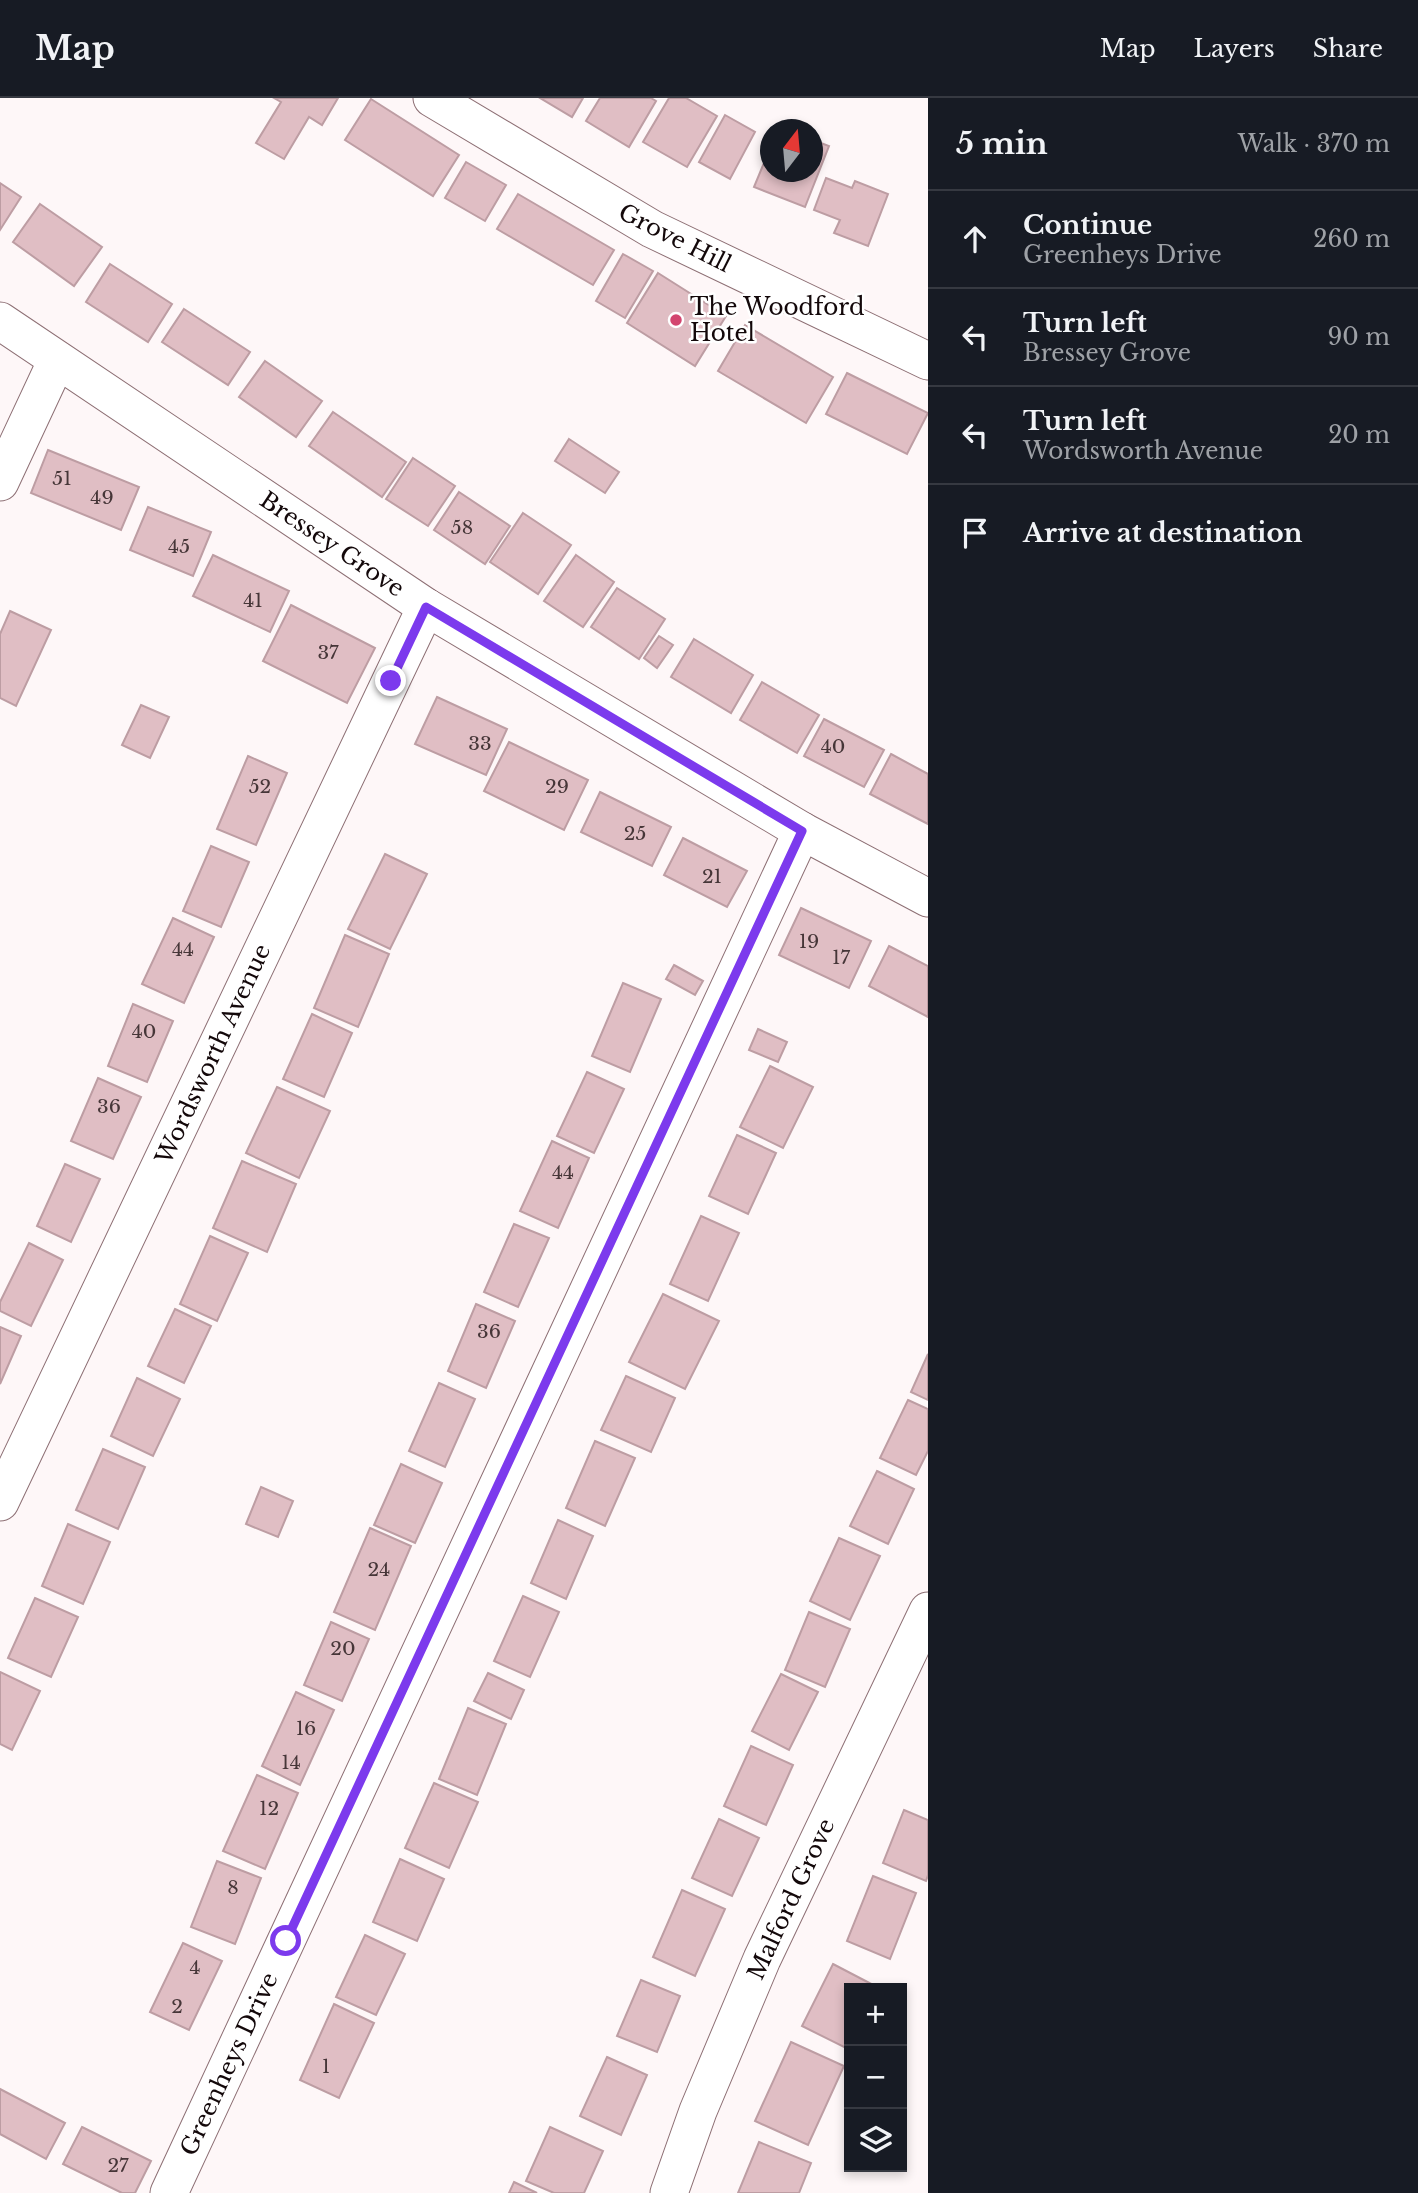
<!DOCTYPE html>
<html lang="en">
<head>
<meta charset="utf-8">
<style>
  body { margin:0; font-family:"Libre Baskerville",serif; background:#242831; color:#f1f3f6 }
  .controls { position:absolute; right:21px; bottom:21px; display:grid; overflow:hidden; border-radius:0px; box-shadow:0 4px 10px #0003 }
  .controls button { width:63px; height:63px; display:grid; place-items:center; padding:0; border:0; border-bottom:2px solid #363941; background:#171b24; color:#f1f3f6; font:35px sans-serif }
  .compass { position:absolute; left:760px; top:21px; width:63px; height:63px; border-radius:50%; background:#171b24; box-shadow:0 4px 10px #0003; rotate:16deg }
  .stop { position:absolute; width:21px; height:21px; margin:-16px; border:5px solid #7c3aed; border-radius:50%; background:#fff }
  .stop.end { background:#7c3aed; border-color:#fff; box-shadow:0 2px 7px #0008 }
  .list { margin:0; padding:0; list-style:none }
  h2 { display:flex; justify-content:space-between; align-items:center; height:91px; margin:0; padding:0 28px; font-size:30px }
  h2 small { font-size:23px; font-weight:400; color:#9ea1a6 }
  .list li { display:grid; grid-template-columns:46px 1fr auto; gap:21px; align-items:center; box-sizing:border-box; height:98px; padding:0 28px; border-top:2px solid #363941 }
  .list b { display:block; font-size:26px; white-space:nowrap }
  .list p { margin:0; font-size:23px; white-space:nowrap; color:#9ea1a6 }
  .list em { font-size:23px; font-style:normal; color:#9ea1a6 }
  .icon { flex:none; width:38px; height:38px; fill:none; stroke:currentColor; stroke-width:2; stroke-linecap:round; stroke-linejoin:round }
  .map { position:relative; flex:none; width:928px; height:2095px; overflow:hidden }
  header { display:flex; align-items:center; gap:42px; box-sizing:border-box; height:98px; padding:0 35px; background:#171b24; border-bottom:2px solid #363941 }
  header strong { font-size:33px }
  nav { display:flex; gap:38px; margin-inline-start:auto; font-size:24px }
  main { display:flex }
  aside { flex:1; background:#171b24 }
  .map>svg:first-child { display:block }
</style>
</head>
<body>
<header>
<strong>Map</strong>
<nav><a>Map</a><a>Layers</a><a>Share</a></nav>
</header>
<main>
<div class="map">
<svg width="928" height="2095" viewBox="0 0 928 2095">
  <rect width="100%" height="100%" fill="#fef7f8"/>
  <!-- building -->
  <g fill="#e0bec4" stroke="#bd9da3" stroke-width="2">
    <path d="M 274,0 L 338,0 L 322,27 L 309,19 L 284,61 L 256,45 L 281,4 Z"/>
    <path d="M 540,0 L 583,0 L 572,19 Z"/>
    <path d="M 600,0 L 651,0 L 656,3 L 629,49 L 586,23 Z"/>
    <path d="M 669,0 L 686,0 L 717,18 L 687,69 L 643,44 Z"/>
    <path d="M 371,1 L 459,57 L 433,98 L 345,42 Z"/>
    <path d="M 725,17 L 755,34 L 730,81 L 699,64 Z"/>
    <path d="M 813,42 L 829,48 L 805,109 L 754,89 L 771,48 L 771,74 L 813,74 Z"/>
    <path d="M 466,64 L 506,87 L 485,123 L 445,100 Z"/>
    <path d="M 826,80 L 852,90 L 855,83 L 888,96 L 868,148 L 834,135 L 840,122 L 814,112 Z"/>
    <path d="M 0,85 L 21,99 L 0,132 Z"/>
    <path d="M 518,96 L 614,152 L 593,187 L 497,131 Z"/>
    <path d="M 40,106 L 102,149 L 74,188 L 13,144 Z"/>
    <path d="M 623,156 L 653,173 L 625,220 L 596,203 Z"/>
    <path d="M 110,166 L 172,206 L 148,244 L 86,204 Z"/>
    <path d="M 658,175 L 726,218 L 695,268 L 627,225 Z"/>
    <path d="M 184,211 L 250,254 L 228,287 L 162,244 Z"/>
    <path d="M 745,227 L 833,279 L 806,325 L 718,273 Z"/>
    <path d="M 265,263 L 322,303 L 296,339 L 239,299 Z"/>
    <path d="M 847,275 L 928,315 L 907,356 L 826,316 Z"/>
    <path d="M 333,314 L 406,364 L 382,399 L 309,348 Z"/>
    <path d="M 569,341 L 619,374 L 605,395 L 555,363 Z"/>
    <path d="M 48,352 L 139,389 L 121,432 L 31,395 Z"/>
    <path d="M 413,360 L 455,388 L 428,428 L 386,401 Z"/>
    <path d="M 459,394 L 510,428 L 485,466 L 434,432 Z"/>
    <path d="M 148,409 L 211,434 L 193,478 L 130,452 Z"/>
    <path d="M 523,415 L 571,447 L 538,496 L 490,464 Z"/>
    <path d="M 213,457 L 289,493 L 270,534 L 193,498 Z"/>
    <path d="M 576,457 L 614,484 L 583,529 L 544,503 Z"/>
    <path d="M 617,490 L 665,521 L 639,561 L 591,529 Z"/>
    <path d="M 291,507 L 375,550 L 347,605 L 263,563 Z"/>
    <path d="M 10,513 L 51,532 L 16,608 L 0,600 L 0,536 Z"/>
    <path d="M 659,538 L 673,547 L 657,570 L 644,560 Z"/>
    <path d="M 694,541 L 753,577 L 731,615 L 671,579 Z"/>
    <path d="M 762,584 L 819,617 L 797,655 L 740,622 Z"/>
    <path d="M 437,599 L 507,631 L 486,677 L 415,646 Z"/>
    <path d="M 141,607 L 169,619 L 150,660 L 122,647 Z"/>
    <path d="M 824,621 L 884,652 L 864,689 L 804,658 Z"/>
    <path d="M 509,644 L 588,682 L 564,732 L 484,693 Z"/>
    <path d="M 891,656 L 928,676 L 928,726 L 870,696 Z"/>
    <path d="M 248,658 L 287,675 L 256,747 L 217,731 Z"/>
    <path d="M 600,694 L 671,729 L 652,768 L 581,734 Z"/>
    <path d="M 683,740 L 747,773 L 727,809 L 664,777 Z"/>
    <path d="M 211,748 L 249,764 L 221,829 L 183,813 Z"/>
    <path d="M 385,756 L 427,776 L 390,851 L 348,831 Z"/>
    <path d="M 801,810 L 871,843 L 849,890 L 779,857 Z"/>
    <path d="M 173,820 L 214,839 L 184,905 L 142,886 Z"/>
    <path d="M 345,837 L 389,856 L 358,929 L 314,910 Z"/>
    <path d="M 889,848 L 928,868 L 928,919 L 869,888 Z"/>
    <path d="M 674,867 L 703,883 L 695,897 L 666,881 Z"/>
    <path d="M 623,885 L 661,901 L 630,974 L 592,958 Z"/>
    <path d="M 133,906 L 173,923 L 147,984 L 108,968 Z"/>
    <path d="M 312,916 L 352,935 L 324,999 L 283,981 Z"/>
    <path d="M 758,931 L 787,944 L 778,964 L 749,952 Z"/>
    <path d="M 770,968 L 813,989 L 783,1050 L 740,1029 Z"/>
    <path d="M 587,974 L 624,991 L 594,1055 L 557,1038 Z"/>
    <path d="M 98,980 L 141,999 L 113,1061 L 71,1043 Z"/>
    <path d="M 277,989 L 330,1013 L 299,1080 L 246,1055 Z"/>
    <path d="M 737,1037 L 776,1055 L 748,1116 L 709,1098 Z"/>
    <path d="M 552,1043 L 589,1060 L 558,1130 L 520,1113 Z"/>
    <path d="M 242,1063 L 296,1086 L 267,1154 L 213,1130 Z"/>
    <path d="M 65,1066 L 100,1081 L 71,1144 L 37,1128 Z"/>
    <path d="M 701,1118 L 739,1135 L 708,1203 L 670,1186 Z"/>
    <path d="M 514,1126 L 549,1140 L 518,1209 L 484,1194 Z"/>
    <path d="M 210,1138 L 248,1155 L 217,1223 L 180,1206 Z"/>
    <path d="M 29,1145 L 63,1162 L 31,1228 L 0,1213 L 0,1204 Z"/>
    <path d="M 663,1196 L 719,1223 L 685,1291 L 629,1264 Z"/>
    <path d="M 476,1206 L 515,1223 L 486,1290 L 448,1273 Z"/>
    <path d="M 175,1211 L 211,1228 L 184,1285 L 148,1268 Z"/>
    <path d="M 0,1229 L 21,1238 L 0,1286 Z"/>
    <path d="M 928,1256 L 928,1302 L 911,1294 Z"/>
    <path d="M 626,1278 L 675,1300 L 651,1354 L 601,1332 Z"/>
    <path d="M 137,1280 L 180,1301 L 153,1358 L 111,1338 Z"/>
    <path d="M 439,1285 L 475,1301 L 445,1369 L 409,1353 Z"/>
    <path d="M 908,1302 L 928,1311 L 928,1353 L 916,1377 L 880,1360 Z"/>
    <path d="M 595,1343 L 635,1360 L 605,1428 L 566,1410 Z"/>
    <path d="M 103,1351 L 145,1369 L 118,1431 L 76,1412 Z"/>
    <path d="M 401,1366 L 442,1385 L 415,1445 L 374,1427 Z"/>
    <path d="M 877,1373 L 914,1391 L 888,1446 L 850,1428 Z"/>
    <path d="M 261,1389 L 293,1403 L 278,1439 L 246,1426 Z"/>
    <path d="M 558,1422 L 593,1438 L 566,1501 L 531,1485 Z"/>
    <path d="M 68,1426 L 110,1444 L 83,1506 L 42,1488 Z"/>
    <path d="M 370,1430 L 411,1448 L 375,1532 L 334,1514 Z"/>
    <path d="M 839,1440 L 880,1458 L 850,1522 L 810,1503 Z"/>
    <path d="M 523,1498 L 559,1514 L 530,1579 L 494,1563 Z"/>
    <path d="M 35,1500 L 78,1519 L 51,1579 L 8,1560 Z"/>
    <path d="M 809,1514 L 850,1531 L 825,1589 L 785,1572 Z"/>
    <path d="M 331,1524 L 369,1541 L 342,1603 L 304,1587 Z"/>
    <path d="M 0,1574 L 40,1593 L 12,1652 L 0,1646 Z"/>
    <path d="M 488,1575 L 524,1592 L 511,1621 L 474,1603 Z"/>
    <path d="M 781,1576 L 818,1594 L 789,1652 L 752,1633 Z"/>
    <path d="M 296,1594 L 334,1612 L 300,1687 L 262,1668 Z"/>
    <path d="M 468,1610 L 506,1626 L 477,1697 L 439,1681 Z"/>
    <path d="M 751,1648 L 793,1667 L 766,1727 L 724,1708 Z"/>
    <path d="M 257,1677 L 298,1695 L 265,1771 L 223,1753 Z"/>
    <path d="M 434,1685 L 478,1704 L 449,1770 L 405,1750 Z"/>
    <path d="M 904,1712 L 928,1722 L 928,1777 L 926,1783 L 883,1765 Z"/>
    <path d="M 719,1721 L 759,1740 L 732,1798 L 692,1780 Z"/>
    <path d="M 400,1761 L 444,1781 L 417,1843 L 373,1824 Z"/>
    <path d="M 217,1763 L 261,1780 L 235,1846 L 191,1829 Z"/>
    <path d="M 873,1778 L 916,1795 L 890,1861 L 847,1843 Z"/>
    <path d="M 682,1792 L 725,1811 L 695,1878 L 653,1859 Z"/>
    <path d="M 365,1837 L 405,1856 L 376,1917 L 336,1899 Z"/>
    <path d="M 183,1845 L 222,1863 L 189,1932 L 150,1914 Z"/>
    <path d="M 833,1866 L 879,1890 L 849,1890 L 848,1951 L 802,1928 Z"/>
    <path d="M 641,1882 L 680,1898 L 657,1954 L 617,1938 Z"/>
    <path d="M 334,1906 L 374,1925 L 339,2000 L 300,1982 Z"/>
    <path d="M 791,1944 L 844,1968 L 808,2047 L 755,2023 Z"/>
    <path d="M 607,1959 L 647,1977 L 621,2037 L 580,2018 Z"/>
    <path d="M 0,1991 L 65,2025 L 46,2061 L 0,2036 Z"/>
    <path d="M 82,2029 L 151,2063 L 135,2095 L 122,2095 L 63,2066 Z"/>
    <path d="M 550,2029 L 603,2053 L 584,2095 L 554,2095 L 526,2083 Z"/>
    <path d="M 759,2044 L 811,2065 L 799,2095 L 738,2095 Z"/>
    <path d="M 514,2084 L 537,2095 L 509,2095 Z"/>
  </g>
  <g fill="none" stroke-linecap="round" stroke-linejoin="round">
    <!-- street casing -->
    <g stroke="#8d6f74" stroke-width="39">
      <g id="street">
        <path d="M 432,0 L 652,131 L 928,263"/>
        <path d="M 0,223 L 426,509 L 802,733 L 928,800"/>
        <path d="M 0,384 L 57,262"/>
        <path d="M 0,1404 L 426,509"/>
        <path d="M 169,2095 L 802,733"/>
        <path d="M 669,2095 L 698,2013 L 762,1861 L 928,1513"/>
      </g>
    </g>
    <!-- street -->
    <use href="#street" stroke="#fff" stroke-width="37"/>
  </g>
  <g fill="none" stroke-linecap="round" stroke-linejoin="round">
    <!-- route -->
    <path stroke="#7c3aed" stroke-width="9" d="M 286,1843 L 802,733 L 426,509 L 391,583"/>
  </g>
  <!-- markers -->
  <circle fill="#d3456f" stroke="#fff" stroke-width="2.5" cx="676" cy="222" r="7"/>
  <g text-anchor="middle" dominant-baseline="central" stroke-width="5" stroke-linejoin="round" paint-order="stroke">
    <!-- number labels -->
    <g font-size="19" fill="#463638">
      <text x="62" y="380">51</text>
      <text x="102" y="399">49</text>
      <text x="462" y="429">58</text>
      <text x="179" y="448">45</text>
      <text x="253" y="502">41</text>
      <text x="328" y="554">37</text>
      <text x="480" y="645">33</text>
      <text x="833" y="648">40</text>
      <text x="260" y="688">52</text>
      <text x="557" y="688">29</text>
      <text x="635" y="735">25</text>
      <text x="712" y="778">21</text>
      <text x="809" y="843">19</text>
      <text x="183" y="851">44</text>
      <text x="841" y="859">17</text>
      <text x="144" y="933">40</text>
      <text x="109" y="1008">36</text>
      <text x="563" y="1074">44</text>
      <text x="489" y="1233">36</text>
      <text x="379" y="1471">24</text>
      <text x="343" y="1550">20</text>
      <text x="306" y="1630">16</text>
      <text x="291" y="1664">14</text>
      <text x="269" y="1710">12</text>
      <text x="233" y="1789">8</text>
      <text x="195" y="1869">4</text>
      <text x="177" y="1908">2</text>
      <text x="326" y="1968">1</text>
      <text x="118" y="2067">27</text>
    </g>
    <!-- street labels -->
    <g font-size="23" fill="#13080a" stroke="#fff">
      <text transform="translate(675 140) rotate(27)">Grove Hill</text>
      <text transform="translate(332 446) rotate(34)">Bressey Grove</text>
      <text transform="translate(213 956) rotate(-65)">Wordsworth Avenue</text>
      <text transform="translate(791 1801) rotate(-65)">Malford Grove</text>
      <text transform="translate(229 1966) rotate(-65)">Greenheys Drive</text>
    </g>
    <!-- poi labels -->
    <g font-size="23" fill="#13080a" stroke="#fff" text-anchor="start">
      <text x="690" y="209">The Woodford<tspan x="690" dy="26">Hotel</tspan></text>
    </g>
  </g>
</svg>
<div class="controls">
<button>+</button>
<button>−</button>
<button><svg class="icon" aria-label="layers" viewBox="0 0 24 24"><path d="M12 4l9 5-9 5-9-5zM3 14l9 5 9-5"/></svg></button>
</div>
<svg class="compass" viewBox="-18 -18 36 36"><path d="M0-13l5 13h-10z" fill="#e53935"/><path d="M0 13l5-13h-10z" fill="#9ea1a6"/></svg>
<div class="stop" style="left:286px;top:1843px"></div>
<div class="stop end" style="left:391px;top:583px"></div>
</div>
<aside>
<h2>5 min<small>Walk · 370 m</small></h2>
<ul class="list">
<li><svg class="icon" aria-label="ahead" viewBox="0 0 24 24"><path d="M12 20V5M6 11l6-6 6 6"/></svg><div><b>Continue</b><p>Greenheys Drive</p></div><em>260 m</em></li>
<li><svg class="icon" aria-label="left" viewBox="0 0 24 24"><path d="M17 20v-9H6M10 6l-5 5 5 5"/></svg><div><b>Turn left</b><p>Bressey Grove</p></div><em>90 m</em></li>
<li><svg class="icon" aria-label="left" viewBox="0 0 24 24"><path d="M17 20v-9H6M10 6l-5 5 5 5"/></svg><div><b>Turn left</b><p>Wordsworth Avenue</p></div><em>20 m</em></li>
<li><svg class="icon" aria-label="arrive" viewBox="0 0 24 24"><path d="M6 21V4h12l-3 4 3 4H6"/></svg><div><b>Arrive at destination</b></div></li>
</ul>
</aside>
</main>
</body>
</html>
